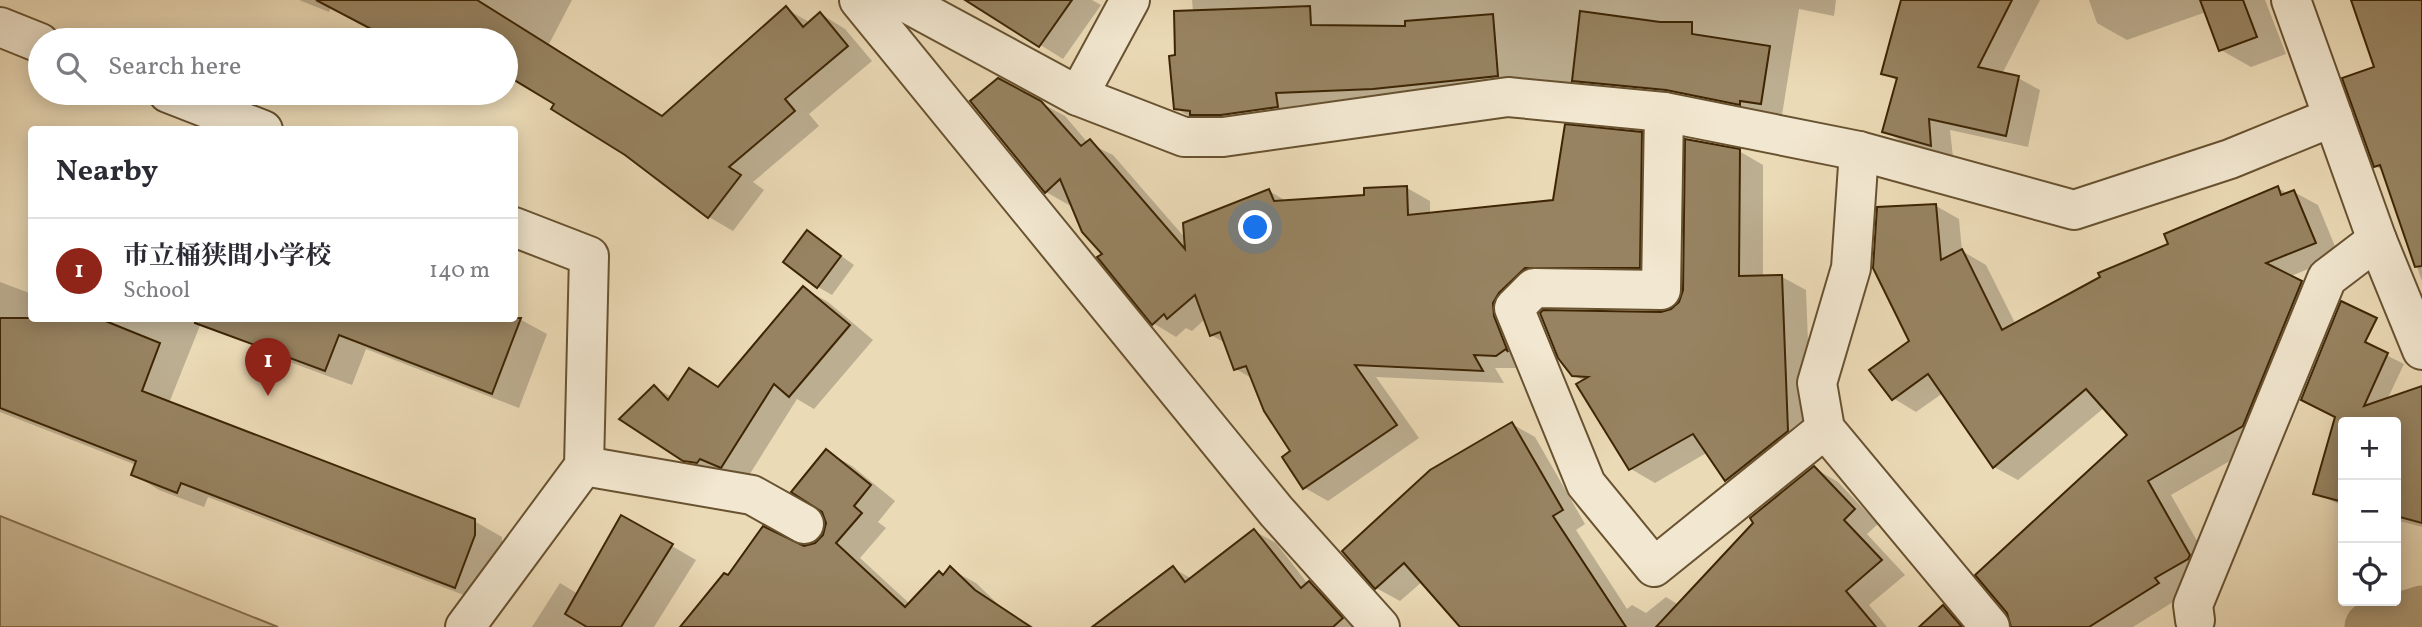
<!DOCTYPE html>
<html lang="en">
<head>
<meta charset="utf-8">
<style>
  body { margin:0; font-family:Vollkorn,"Noto Serif JP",serif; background:#f7f7f7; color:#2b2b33 }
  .controls { position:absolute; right:21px; bottom:21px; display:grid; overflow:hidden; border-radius:7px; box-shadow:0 4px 18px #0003 }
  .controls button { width:63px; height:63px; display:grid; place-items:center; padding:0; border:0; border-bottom:2px solid #e1e1e2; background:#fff; color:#2b2b33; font:35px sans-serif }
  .you { position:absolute; left:1256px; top:228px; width:24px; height:24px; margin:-18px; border:5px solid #fff; border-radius:50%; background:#1a73e8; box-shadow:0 0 0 10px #1a73e833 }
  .badge { display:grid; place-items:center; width:46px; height:46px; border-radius:50%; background:#8f2418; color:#fff; font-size:23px; font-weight:700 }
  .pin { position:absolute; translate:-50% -58px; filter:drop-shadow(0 2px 4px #0008) }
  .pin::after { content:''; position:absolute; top:37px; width:24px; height:21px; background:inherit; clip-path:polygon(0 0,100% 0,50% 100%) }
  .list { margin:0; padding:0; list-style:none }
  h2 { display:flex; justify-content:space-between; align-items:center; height:91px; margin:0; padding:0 28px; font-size:30px }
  h2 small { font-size:23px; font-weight:400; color:#7c7c81 }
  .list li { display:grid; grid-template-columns:46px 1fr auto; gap:21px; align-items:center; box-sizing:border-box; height:105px; padding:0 28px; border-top:2px solid #e1e1e2 }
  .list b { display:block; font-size:26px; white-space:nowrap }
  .list p { margin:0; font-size:23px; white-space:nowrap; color:#7c7c81 }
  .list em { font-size:23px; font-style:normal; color:#7c7c81 }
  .icon { flex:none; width:38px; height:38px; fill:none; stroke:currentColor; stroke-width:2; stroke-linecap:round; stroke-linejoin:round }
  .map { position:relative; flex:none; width:2422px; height:627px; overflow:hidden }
  .search { position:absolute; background:#fff; box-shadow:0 4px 18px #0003; left:28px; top:28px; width:490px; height:77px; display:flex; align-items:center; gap:18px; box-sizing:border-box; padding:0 24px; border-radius:38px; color:#7c7c81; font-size:26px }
  .panel { position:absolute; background:#fff; box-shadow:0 4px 18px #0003; left:28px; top:126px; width:490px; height:196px; border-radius:7px }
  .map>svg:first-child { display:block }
</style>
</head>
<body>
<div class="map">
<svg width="2422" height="627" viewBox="0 0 2422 627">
  <rect width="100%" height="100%" fill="#ebdab6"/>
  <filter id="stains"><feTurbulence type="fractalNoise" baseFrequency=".00286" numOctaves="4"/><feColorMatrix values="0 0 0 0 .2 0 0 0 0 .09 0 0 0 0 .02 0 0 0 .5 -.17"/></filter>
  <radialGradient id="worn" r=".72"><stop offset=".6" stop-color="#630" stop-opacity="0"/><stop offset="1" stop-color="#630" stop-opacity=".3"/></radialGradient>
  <!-- green -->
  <path fill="#cdbb98" stroke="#85704e" stroke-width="2" d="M 0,516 L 278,627 L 0,627 Z"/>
  <!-- shadow -->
  <g fill="#0003">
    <path d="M 299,0 L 572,0 L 549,44 L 663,117 L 786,9 L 811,23 L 821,14 L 845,29 L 872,61 L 809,114 L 819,126 L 753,182 L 764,190 L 733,231 L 709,217 L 557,104 L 506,73 L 506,40 L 398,40 L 331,7 L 329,12 Z"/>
    <path d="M 968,0 L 1092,0 L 1101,5 L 1063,59 Z"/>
    <path d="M 1192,0 L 1836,0 L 1834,16 L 1799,9 L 1782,115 L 1396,101 L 1297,105 L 1299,119 L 1197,121 L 1175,108 L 1177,57 L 1193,12 Z"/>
    <path d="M 1903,0 L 2040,0 L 2002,74 L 2018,78 L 2040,90 L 2028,147 L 1950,130 L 1953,157 L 1906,144 L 1884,131 L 1898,81 L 1883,73 Z"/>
    <path d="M 2089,0 L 2265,0 L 2286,54 L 2251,67 L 2221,50 L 2206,12 L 2127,40 L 2097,23 Z"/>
    <path d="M 2353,0 L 2422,0 L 2422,281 L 2384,171 L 2375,166 L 2376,68 Z"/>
    <path d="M 1041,103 L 1065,116 L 1088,143 L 1113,155 L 1186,239 L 1269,191 L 1288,202 L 1366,197 L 1407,188 L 1430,201 L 1430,215 L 1554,202 L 1641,134 L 1664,147 L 1662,280 L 1521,305 L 1519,368 L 1495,368 L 1504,383 L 1376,377 L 1419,438 L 1328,501 L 1305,488 L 1293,452 L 1253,379 L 1236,369 L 1227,344 L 1211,335 L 1205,319 L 1192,331 L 1186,328 L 1176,337 L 1153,323 L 1072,202 L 1069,205 L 1046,192 Z"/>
    <path d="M 1739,151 L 1763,165 L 1763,277 L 1782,277 L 1806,290 L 1812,444 L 1750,494 L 1727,480 L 1708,452 L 1655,483 L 1631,469 L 1584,381 L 1573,375 L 1681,303 Z"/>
    <path d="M 2278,188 L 2288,194 L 2294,192 L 2318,205 L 2339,256 L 2289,277 L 2325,296 L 2266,440 L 2171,495 L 2213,569 L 2181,597 L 2133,627 L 2012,627 L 2129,435 L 2105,407 L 2018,480 L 1994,467 L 1943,393 L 1916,412 L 1893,398 L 1912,342 L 1936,206 L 1959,219 L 1962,251 L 1986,265 L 2016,325 Z"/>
    <path d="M 808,232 L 854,265 L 832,295 L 818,287 Z"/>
    <path d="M 0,282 L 32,294 L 32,318 L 203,318 L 169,403 L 474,521 L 502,537 L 502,551 L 482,602 L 208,497 L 204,507 L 159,490 L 133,474 L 136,465 L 0,412 Z"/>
    <path d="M 803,288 L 828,302 L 873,340 L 814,409 L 797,399 L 746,480 L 710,474 L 684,459 L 654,387 L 672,397 L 719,388 Z"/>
    <path d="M 514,316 L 547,334 L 519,408 L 366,349 L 352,385 L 287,361 L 260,345 L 271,318 Z"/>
    <path d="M 2332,328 L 2404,364 L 2387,400 L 2422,388 L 2422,527 L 2396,520 L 2396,422 L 2343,422 L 2343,506 L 2315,493 L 2337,417 Z"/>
    <path d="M 1512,424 L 1535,437 L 1585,524 L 1576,530 L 1627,609 L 1632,605 L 1646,613 L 1666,597 L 1679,605 L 1814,468 L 1838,482 L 1878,524 L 1867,534 L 1905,575 L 1869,605 L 1887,627 L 1463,627 L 1423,581 L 1400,601 L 1376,588 Z"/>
    <path d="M 826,451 L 852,466 L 895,501 L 878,522 L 886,528 L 860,558 L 910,604 L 950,569 L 976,583 L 1001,607 L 1031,627 L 756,627 L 714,602 L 747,548 L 763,528 L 803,548 L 815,545 L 824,536 L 828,523 Z"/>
    <path d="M 622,517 L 696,560 L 654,627 L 532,627 L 560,583 L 578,594 Z"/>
    <path d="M 1254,531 L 1276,543 L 1308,584 L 1331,595 L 1359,627 L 1167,627 L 1173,568 L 1192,579 Z"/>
    <path d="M 1943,607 L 1967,621 L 1972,627 L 1921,627 Z"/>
  </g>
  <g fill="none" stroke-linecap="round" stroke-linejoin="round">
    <!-- canal -->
    <path stroke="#b09c79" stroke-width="51" d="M 2370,627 L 2422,611"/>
  </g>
  <!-- building -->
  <g fill="#978361" stroke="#3d2504" stroke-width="2">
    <path d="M 316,0 L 477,0 L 662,116 L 786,6 L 803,27 L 820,12 L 848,46 L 785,99 L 795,111 L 729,167 L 741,175 L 708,218 L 625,155 L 551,109 L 554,104 L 506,75 L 506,40 L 392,40 Z"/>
    <path d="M 965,0 L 1072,0 L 1039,47 Z"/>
    <path d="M 1901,0 L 2012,0 L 1978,67 L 2019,76 L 2006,136 L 1929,119 L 1931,146 L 1882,132 L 1897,78 L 1881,74 Z"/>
    <path d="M 2200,0 L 2243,0 L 2257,37 L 2219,51 Z"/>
    <path d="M 2351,0 L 2422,0 L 2422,266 L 2415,267 L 2380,165 L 2374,167 L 2342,78 L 2374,67 Z"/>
    <path d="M 1310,6 L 1311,25 L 1405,26 L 1405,21 L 1493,14 L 1498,76 L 1373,89 L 1276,93 L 1278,107 L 1221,115 L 1190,115 L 1190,111 L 1174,109 L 1169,56 L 1175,55 L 1174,11 Z"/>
    <path d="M 1580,11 L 1660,22 L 1692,22 L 1692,34 L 1770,46 L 1761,104 L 1740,101 L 1740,105 L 1666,90 L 1572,81 Z"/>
    <path d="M 998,78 L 1041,101 L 1081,146 L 1090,139 L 1185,249 L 1183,223 L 1269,189 L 1274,201 L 1364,195 L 1364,188 L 1407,186 L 1408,215 L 1553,200 L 1565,124 L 1642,132 L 1640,268 L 1525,268 L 1499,293 L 1493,303 L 1494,316 L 1508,352 L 1506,349 L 1496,356 L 1474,355 L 1483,371 L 1355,365 L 1397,425 L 1303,489 L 1282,457 L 1290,451 L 1264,411 L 1246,366 L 1234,370 L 1220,332 L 1210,336 L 1195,295 L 1167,319 L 1164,314 L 1152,325 L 1097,257 L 1102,254 L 1082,232 L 1060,179 L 1045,193 L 970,101 Z"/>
    <path d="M 1685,139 L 1740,149 L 1739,276 L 1782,275 L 1788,431 L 1725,481 L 1693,434 L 1629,470 L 1576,384 L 1588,377 L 1572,376 L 1558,358 L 1540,313 L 1543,310 L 1661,312 L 1671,309 L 1679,302 L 1683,290 Z"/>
    <path d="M 2278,186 L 2281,195 L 2294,190 L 2316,243 L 2266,263 L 2302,281 L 2243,426 L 2148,481 L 2190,555 L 2188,559 L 2155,578 L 2159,583 L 2089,627 L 2011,627 L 2007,613 L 1975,575 L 2127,435 L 2086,389 L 1993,468 L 1928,374 L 1892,400 L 1869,370 L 1909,341 L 1873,268 L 1877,207 L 1936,204 L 1941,260 L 1962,249 L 2002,330 L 2100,277 L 2098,273 L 2168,244 L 2164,234 Z"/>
    <path d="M 807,230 L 841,256 L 817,288 L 783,262 Z"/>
    <path d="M 803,286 L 850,325 L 789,397 L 774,384 L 721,468 L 700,459 L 697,463 L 683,461 L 619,419 L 654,385 L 668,400 L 689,368 L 718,387 Z"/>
    <path d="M 2341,301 L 2377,318 L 2365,342 L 2388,353 L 2364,406 L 2422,386 L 2422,523 L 2396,516 L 2396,422 L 2343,422 L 2343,502 L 2313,494 L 2335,417 L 2301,400 Z"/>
    <path d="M 0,318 L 98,318 L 160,343 L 142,391 L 475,519 L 475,535 L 455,588 L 181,483 L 177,493 L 131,475 L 136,461 L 0,408 Z"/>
    <path d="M 196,318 L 521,318 L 492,394 L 339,335 L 325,371 L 195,323 Z"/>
    <path d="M 1512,422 L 1563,510 L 1553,516 L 1626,627 L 1460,627 L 1404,563 L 1375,589 L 1342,551 L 1430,470 Z"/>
    <path d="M 826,449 L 871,485 L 854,506 L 862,513 L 836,543 L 905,607 L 939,571 L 943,575 L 950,566 L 975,590 L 1031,627 L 680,627 L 724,573 L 728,575 L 763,526 L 804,546 L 815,543 L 823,535 L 826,523 L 822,512 L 791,492 Z"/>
    <path d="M 1814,466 L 1855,509 L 1844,520 L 1882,560 L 1846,591 L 1876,627 L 1656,627 L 1753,523 L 1750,518 Z"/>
    <path d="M 621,515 L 673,544 L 621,627 L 587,627 L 565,614 Z"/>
    <path d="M 1254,529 L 1301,588 L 1309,581 L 1343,618 L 1333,627 L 1092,627 L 1173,566 L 1185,582 Z"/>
    <path d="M 1943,605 L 1962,627 L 1919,627 Z"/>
  </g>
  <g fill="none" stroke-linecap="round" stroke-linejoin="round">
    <!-- minor casing -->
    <g stroke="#685230" stroke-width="42">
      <g id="minor">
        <path d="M 859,0 L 1276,511 L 1380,627"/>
        <path d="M 901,0 L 1078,96 L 1184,137 L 1223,137 L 1508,97 L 1664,112 L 1859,151 L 2074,210 L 2230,159 L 2333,117"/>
        <path d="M 2291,0 L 2377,240 L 2422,350"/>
        <path d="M 0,27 L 40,43"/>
        <path d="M 168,93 L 263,130"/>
        <path d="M 1078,96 L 1130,0"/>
        <path d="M 1664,112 L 1661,290 L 1534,288 L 1514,308 L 1586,484 L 1654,567 L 1825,429"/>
        <path d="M 1859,151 L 1851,268 L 1817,383 L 1825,429 L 1990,627"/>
        <path d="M 584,466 L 752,495 L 804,524"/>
        <path d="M 2195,620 L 2193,605 L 2327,278 L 2377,240"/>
        <path d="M 465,627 L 584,466 L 589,256 L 514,227"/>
      </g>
    </g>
    <!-- minor -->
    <use href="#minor" stroke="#f2e7d0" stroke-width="38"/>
  </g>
  <rect width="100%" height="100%" filter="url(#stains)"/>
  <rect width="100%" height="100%" fill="url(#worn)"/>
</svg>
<div class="controls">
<button>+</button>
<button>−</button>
<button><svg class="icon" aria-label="locate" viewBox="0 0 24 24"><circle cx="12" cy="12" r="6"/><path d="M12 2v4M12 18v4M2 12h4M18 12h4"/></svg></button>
</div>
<div class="you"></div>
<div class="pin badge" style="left:268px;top:396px">1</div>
<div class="search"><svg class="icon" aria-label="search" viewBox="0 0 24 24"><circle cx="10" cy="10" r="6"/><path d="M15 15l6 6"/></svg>Search here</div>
<section class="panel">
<h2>Nearby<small></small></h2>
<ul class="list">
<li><span class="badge">1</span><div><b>市立桶狭間小学校</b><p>School</p></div><em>140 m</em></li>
</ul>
</section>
</div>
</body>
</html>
